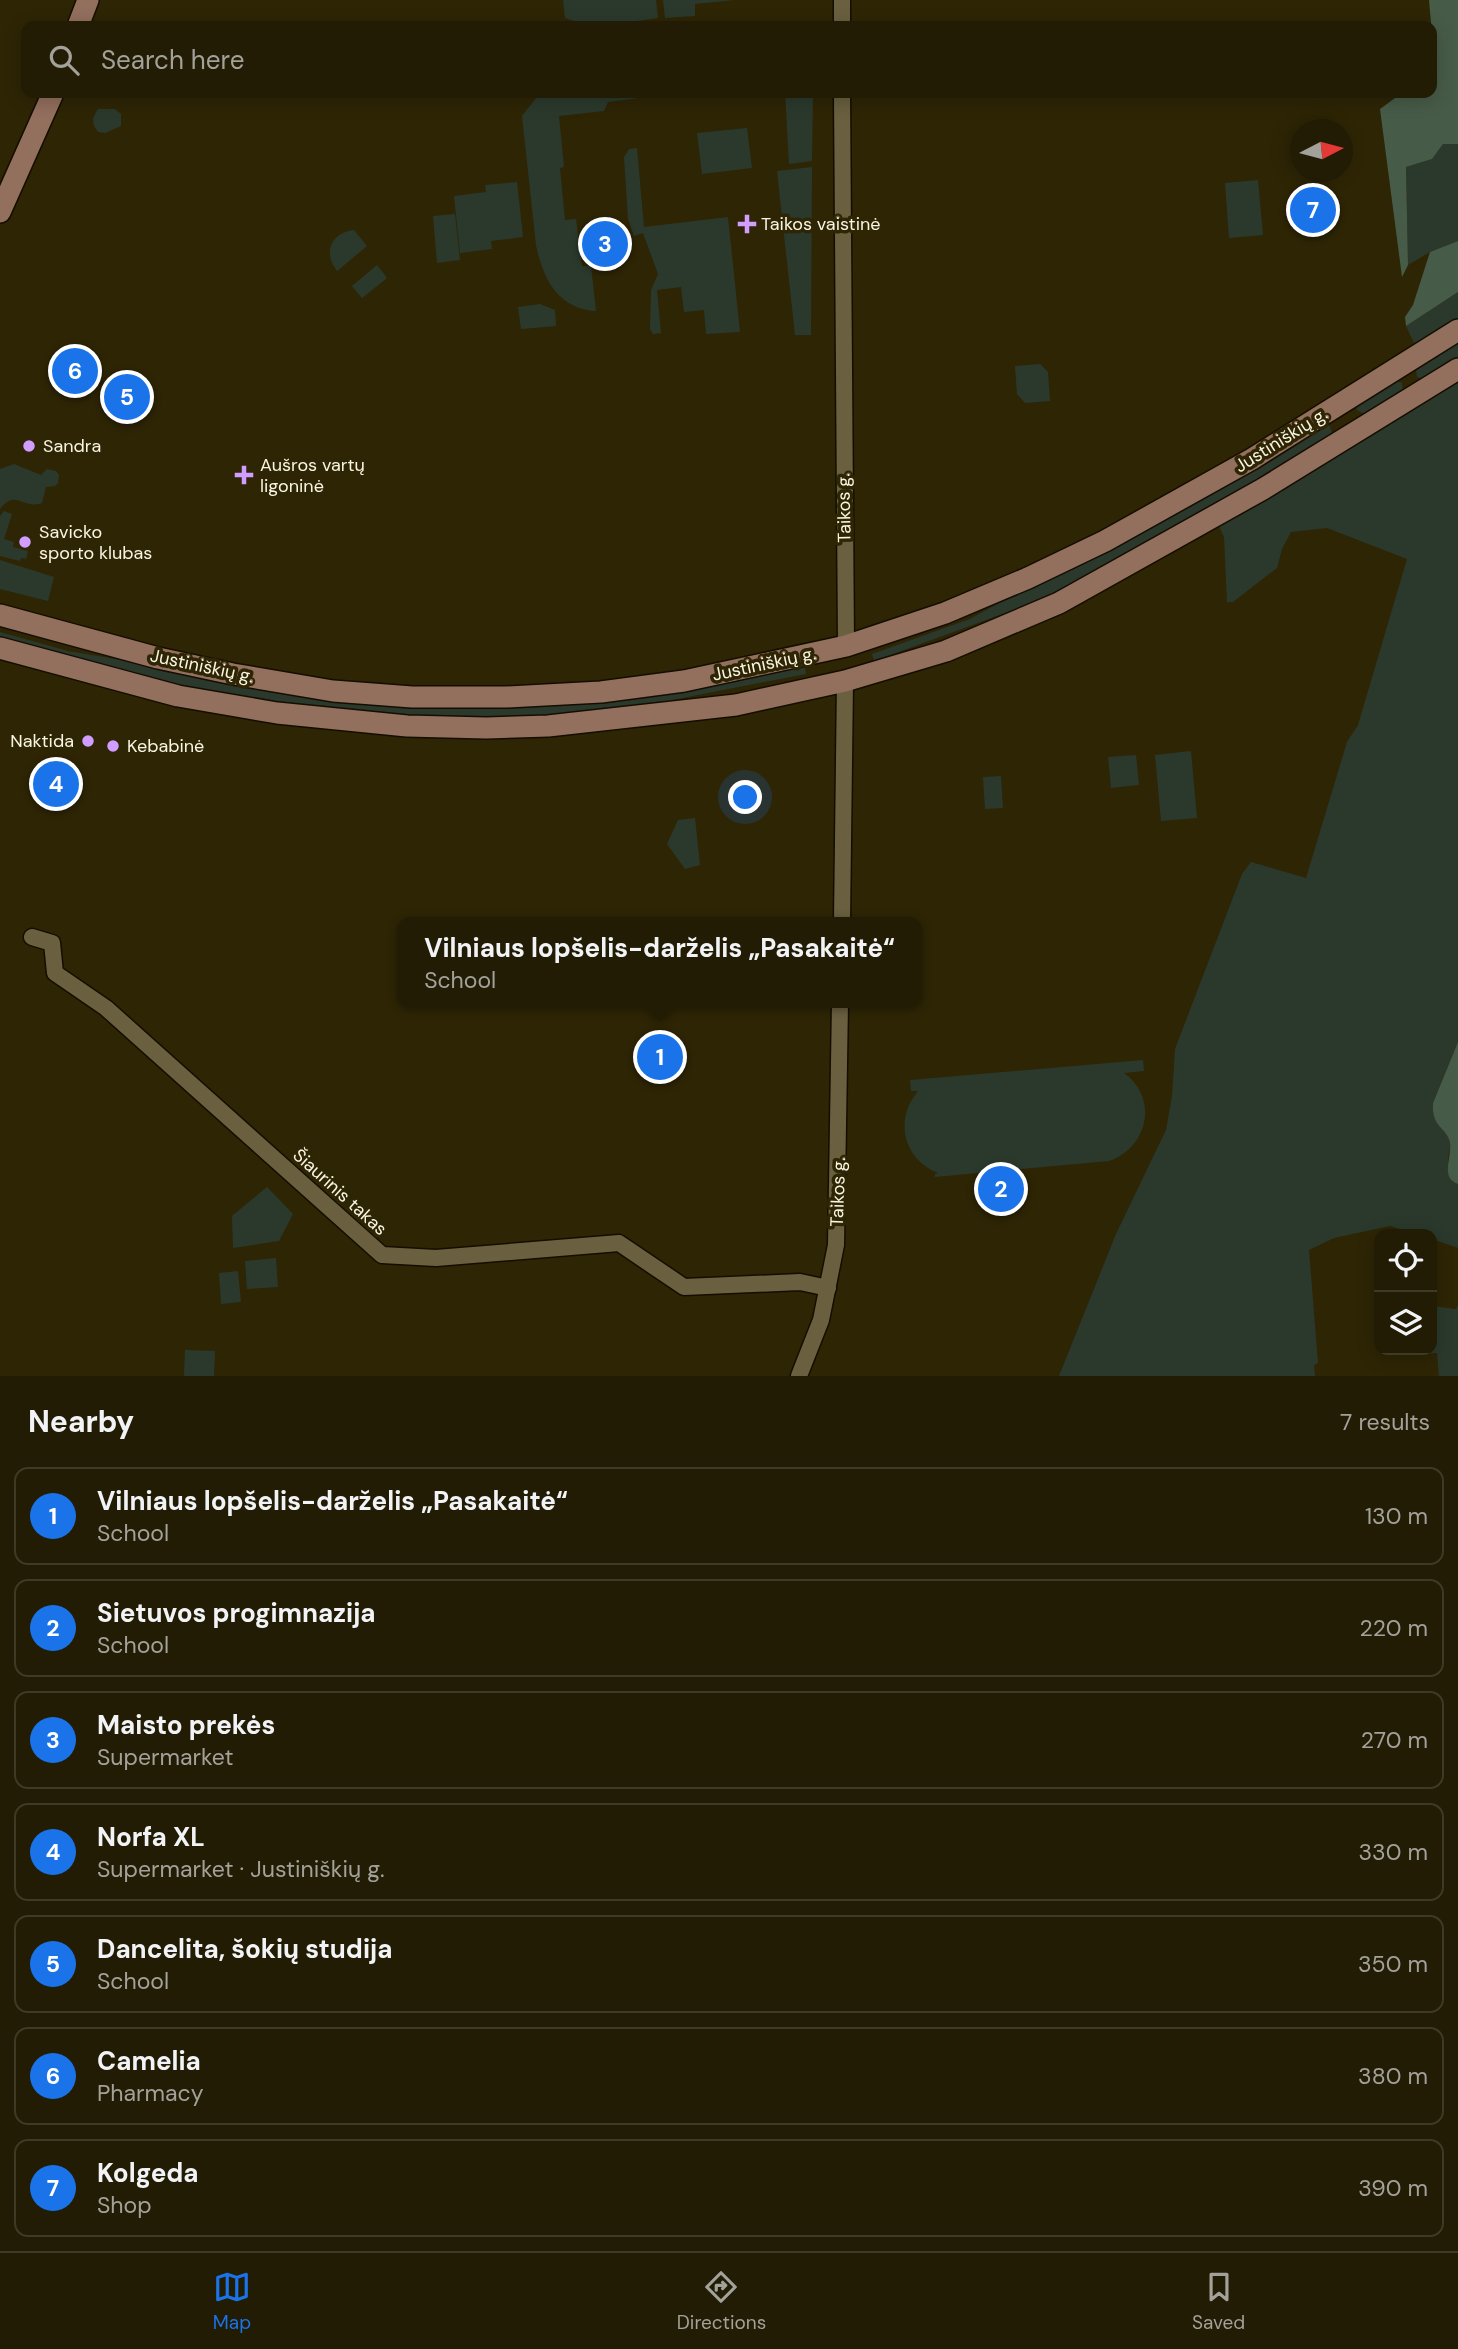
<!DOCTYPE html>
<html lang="en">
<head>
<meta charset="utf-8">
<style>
  body { margin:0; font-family:"DM Sans",sans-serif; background:#2a250e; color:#f1f3f6 }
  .controls { position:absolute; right:21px; bottom:21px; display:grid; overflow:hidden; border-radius:14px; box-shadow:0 4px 18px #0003 }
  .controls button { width:63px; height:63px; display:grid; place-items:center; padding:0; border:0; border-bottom:2px solid #3f3a26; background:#221c04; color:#f1f3f6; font:35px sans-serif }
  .compass { position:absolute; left:1290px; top:119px; width:63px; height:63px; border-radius:50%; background:#221c04; box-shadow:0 4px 18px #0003; rotate:84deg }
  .you { position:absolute; left:746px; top:798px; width:24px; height:24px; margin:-18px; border:5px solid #fff; border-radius:50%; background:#1a73e8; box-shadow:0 0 0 10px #1a73e833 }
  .badge { display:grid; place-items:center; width:46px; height:46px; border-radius:50%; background:#1a73e8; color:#fff; font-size:23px; font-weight:700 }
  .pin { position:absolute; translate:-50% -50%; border:4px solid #fff; box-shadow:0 2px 7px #0006 }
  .popup { position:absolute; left:397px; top:917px; width:525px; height:91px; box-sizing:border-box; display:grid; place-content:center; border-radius:14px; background:#221c04; filter:drop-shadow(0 2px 5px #0005); font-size:23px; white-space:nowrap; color:#a2a19a }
  .popup b { font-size:26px; color:#f1f3f6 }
  .popup::after { content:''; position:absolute; left:50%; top:100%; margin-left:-14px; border:14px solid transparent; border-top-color:#221c04 }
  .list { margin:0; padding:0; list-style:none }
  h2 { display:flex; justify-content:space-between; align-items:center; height:91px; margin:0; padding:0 28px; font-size:30px }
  h2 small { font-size:23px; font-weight:400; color:#a2a19a }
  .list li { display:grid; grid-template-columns:46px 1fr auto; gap:21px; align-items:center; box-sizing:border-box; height:98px; margin:0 14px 14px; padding:0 14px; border:2px solid #3f3a26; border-radius:14px }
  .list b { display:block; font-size:26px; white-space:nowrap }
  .list p { margin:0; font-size:23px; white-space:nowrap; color:#a2a19a }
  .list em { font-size:23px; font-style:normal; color:#a2a19a }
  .icon { flex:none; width:38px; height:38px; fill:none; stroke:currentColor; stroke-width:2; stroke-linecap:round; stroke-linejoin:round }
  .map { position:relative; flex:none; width:1458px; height:1376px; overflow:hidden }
  .search { position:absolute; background:#221c04; box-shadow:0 4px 18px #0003; left:21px; right:21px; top:21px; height:77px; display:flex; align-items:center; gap:18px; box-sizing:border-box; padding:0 24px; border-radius:14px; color:#a2a19a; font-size:26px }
  .sheet { height:875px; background:#221c04 }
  nav { display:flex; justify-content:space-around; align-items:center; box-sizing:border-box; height:98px; border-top:2px solid #3f3a26; background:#221c04; font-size:19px; color:#a2a19a }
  nav a { display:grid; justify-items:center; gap:4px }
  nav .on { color:#1a73e8 }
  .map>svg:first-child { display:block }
</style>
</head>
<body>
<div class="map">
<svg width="1458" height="1376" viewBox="0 0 1458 1376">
  <rect width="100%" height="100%" fill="#2e2505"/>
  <!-- green -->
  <g fill="#2b392c">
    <path d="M 563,0 L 656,0 L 658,18 L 603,26 L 589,26 L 565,18 Z"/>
    <path d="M 663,0 L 735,0 L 695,4 L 695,16 L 665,18 Z"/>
    <path d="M 540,93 L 654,93 L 655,96 L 608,102 L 604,111 L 559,116 L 564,167 L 560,168 L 565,220 L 576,219 L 582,266 L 591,266 L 596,311 C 558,309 543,279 536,245 L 522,116 Z"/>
    <path d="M 785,93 L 813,93 L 812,161 L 789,164 Z"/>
    <path d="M 98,109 L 115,109 L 121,114 L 121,126 L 105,133 L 98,132 C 91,123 92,118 98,109 Z"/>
    <path d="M 747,128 L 752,168 L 702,174 L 697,133 Z"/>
    <path d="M 1443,144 L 1458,144 L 1458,241 L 1430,252 L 1408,265 L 1406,167 L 1432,159 Z"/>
    <path d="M 637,148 L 644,227 L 728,217 L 740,332 L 706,334 L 704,310 L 684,312 L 681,287 L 657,290 L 661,333 L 653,334 L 650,329 L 651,290 L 658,274 L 643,233 L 634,236 L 628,219 L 624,157 L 629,149 Z"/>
    <path d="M 812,167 L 811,335 L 795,335 L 777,171 Z"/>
    <path d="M 1258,180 L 1263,235 L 1229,238 L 1225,183 Z"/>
    <path d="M 517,182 L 523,237 L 491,241 L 492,249 L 460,253 L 454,196 L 486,192 L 485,185 Z"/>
    <path d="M 455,214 L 460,260 L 437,263 L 433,216 Z"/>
    <path d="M 354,230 L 367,246 L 337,271 C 323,253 330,233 354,230 Z"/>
    <path d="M 377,265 L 387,278 L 362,298 L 352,286 Z"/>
    <path d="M 1458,292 L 1458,319 L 1415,345 L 1406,326 Z"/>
    <path d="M 540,304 L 555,310 L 556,326 L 521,329 L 518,307 Z"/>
    <path d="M 1458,340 L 1458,360 L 1423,379 L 1417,377 L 1416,369 L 1419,364 Z"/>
    <path d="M 1040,364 L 1048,372 L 1050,401 L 1025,403 L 1017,394 L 1015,366 Z"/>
    <path d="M 1458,379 L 1458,1042 L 1433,1103 C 1431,1126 1448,1127 1450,1143 C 1451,1148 1448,1155 1448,1160 C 1448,1168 1451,1175 1453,1182 L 1458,1184 L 1458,1248 L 1432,1239 L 1432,1234 L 1416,1234 L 1390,1226 L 1334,1238 L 1309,1250 L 1318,1363 L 1314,1365 L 1315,1376 L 1059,1376 L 1116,1234 L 1166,1130 L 1172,1096 L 1175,1049 L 1242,874 L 1251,862 L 1306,878 L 1347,742 L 1358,725 L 1407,559 L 1327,528 L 1291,532 L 1282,549 L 1277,568 L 1233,602 L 1227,602 L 1224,537 L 1218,524 Z"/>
    <path d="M 1394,380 L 1402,383 L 1403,394 L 1371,412 L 1364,414 L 1357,410 L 1356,406 Z"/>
    <path d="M 1324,423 L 1329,424 L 1332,433 L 1329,437 L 1170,533 L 1087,577 L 1027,605 L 874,661 L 872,654 L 970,619 Z"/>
    <path d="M 14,464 L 41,475 L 47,469 L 56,471 L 59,475 L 58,483 L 55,486 L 46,487 L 42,503 C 23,510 16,488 0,509 L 0,469 Z"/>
    <path d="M 4,511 L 12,514 L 4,539 L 14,542 L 13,547 L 28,551 L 26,559 L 21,558 L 20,561 L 0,556 L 0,516 Z"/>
    <path d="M 0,560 L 54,577 L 48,601 L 0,589 Z"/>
    <path d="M 0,632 L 68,651 L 377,703 L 805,666 L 806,674 L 687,697 L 611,715 L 495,721 L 300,709 L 204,691 L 82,664 L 0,639 Z"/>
    <path d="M 1191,751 L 1197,818 L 1161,821 L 1155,755 Z"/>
    <path d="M 1136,755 L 1139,785 L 1111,788 L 1108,757 Z"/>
    <path d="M 1001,776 L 1003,808 L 985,809 L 983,777 Z"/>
    <path d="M 695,818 L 700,865 L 685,869 L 667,844 L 678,820 Z"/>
    <path d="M 1143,1060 L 1144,1071 L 1124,1073 C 1159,1098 1148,1148 1109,1161 L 935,1177 L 935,1174 L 938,1173 C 903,1159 894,1120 918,1091 L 911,1091 L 910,1080 Z"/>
    <path d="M 267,1187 L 293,1214 L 279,1241 L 233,1248 L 232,1216 Z"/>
    <path d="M 276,1258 L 278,1287 L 247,1289 L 245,1261 Z"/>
    <path d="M 238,1271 L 241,1302 L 221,1304 L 219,1273 Z"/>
    <path d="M 1458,1305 L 1458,1376 L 1439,1376 L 1437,1353 L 1409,1355 L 1409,1350 L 1432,1350 L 1432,1306 L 1456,1309 Z"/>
    <path d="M 185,1350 L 215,1351 L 214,1376 L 184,1376 Z"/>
  </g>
  <!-- forest -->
  <g fill="#475c48">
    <path d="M 1429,0 L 1458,0 L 1458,144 L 1443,144 L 1432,159 L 1406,167 L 1408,265 L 1402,277 L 1380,109 L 1402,93 L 1432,93 L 1432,70 L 1435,68 Z"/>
    <path d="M 1458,241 L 1458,292 L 1406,326 L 1405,317 L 1413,305 L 1430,252 Z"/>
    <path d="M 1458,1042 L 1458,1184 C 1440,1178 1452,1157 1450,1143 C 1448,1128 1431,1128 1433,1103 Z"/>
  </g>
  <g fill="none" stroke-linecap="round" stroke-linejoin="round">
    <!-- street casing -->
    <g stroke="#150e00" stroke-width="19">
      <g id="street">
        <path d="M 842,26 L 842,0"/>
        <path d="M 842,93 L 846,646"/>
        <path d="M 842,922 L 845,681"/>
        <path d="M 32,937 L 52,943 L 55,973 L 106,1008 L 382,1255 L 436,1258 L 619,1243 L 684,1287 L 800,1282 L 828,1288"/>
        <path d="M 799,1376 L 821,1320 L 836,1245 L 840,1003"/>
      </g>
    </g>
    <!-- secondary casing -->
    <g stroke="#150e00" stroke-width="24">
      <g id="secondary">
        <path d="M 78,26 L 88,0"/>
        <path d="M 0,212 L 53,93"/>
        <path d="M 0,615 L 158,658 L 233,674 L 333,691 L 412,697 L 506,697 L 601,692 L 684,681 L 846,646 L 945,613 L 1028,578 L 1105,541 L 1252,459 L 1458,330"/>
        <path d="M 0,648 L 178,696 L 277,713 L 407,726 L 486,728 L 548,726 L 736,705 L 845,681 L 946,651 L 1059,603 L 1263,489 L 1458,369"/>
      </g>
    </g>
    <!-- street -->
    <use href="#street" stroke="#6a6040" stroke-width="16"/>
    <!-- secondary -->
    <use href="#secondary" stroke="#936f5e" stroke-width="21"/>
  </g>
  <!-- markers -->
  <g fill="#d19dfe" stroke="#2e2505" stroke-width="2.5">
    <path d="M743.5 213.5h7v7h7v7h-7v7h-7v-7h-7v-7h7z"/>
    <circle cx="29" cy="446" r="7"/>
    <path d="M240.5 464.5h7v7h7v7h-7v7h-7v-7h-7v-7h7z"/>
    <circle cx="25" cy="542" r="7"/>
    <circle cx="88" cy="741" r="7"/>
    <circle cx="113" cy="746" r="7"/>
  </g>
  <g text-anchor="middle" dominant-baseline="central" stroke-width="7" stroke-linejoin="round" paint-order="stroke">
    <!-- poi labels -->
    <g font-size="18" fill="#faf5e2" stroke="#2e2505" text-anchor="start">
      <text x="761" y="224">Taikos vaistinė</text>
      <text x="43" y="446">Sandra</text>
      <text x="260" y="465">Aušros vartų<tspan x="260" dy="21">ligoninė</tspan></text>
      <text x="39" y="532">Savicko<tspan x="39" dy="21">sporto klubas</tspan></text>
      <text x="74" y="741" text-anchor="end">Naktida</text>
      <text x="127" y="746">Kebabinė</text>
    </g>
    <!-- street labels -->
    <g font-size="18" fill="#faf5e2" stroke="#2e2505">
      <text transform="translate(1281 440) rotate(-32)">Justiniškių g.</text>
      <text transform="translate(844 508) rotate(-91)">Taikos g.</text>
      <text transform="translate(764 664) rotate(-12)">Justiniškių g.</text>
      <text transform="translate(202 666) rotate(12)">Justiniškių g.</text>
      <text transform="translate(340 1192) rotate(42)">Šiaurinis takas</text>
      <text transform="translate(838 1192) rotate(-88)">Taikos g.</text>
    </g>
  </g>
</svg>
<div class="controls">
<button><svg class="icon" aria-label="locate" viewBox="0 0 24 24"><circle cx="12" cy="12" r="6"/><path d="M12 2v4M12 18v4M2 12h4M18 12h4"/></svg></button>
<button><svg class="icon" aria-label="layers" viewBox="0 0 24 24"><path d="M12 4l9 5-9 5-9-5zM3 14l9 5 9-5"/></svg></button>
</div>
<svg class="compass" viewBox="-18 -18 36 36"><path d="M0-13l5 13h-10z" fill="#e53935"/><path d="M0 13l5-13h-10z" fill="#a2a19a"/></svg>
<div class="you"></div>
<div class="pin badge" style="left:660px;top:1057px">1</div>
<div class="popup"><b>Vilniaus lopšelis-darželis „Pasakaitė“</b>School</div>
<div class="pin badge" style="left:1001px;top:1189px">2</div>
<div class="pin badge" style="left:605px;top:244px">3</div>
<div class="pin badge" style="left:56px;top:784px">4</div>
<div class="pin badge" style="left:127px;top:397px">5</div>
<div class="pin badge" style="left:75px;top:371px">6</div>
<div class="pin badge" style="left:1313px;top:210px">7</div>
<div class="search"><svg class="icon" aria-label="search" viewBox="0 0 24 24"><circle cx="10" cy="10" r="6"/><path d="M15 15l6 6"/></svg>Search here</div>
</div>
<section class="sheet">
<h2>Nearby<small>7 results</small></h2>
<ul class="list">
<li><span class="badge">1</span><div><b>Vilniaus lopšelis-darželis „Pasakaitė“</b><p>School</p></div><em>130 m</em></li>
<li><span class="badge">2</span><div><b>Sietuvos progimnazija</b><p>School</p></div><em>220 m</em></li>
<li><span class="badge">3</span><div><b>Maisto prekės</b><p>Supermarket</p></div><em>270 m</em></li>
<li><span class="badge">4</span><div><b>Norfa XL</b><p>Supermarket · Justiniškių g.</p></div><em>330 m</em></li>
<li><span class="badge">5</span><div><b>Dancelita, šokių studija</b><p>School</p></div><em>350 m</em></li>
<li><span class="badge">6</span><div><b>Camelia</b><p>Pharmacy</p></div><em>380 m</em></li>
<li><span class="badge">7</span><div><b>Kolgeda</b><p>Shop</p></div><em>390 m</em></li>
</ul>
</section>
<nav>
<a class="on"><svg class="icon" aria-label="map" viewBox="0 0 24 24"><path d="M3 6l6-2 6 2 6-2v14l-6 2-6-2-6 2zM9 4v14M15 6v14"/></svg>Map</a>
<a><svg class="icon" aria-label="directions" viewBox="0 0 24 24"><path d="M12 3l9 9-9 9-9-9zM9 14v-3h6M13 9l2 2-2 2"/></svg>Directions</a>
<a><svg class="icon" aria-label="saved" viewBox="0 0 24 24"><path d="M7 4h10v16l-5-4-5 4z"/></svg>Saved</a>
</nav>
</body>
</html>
